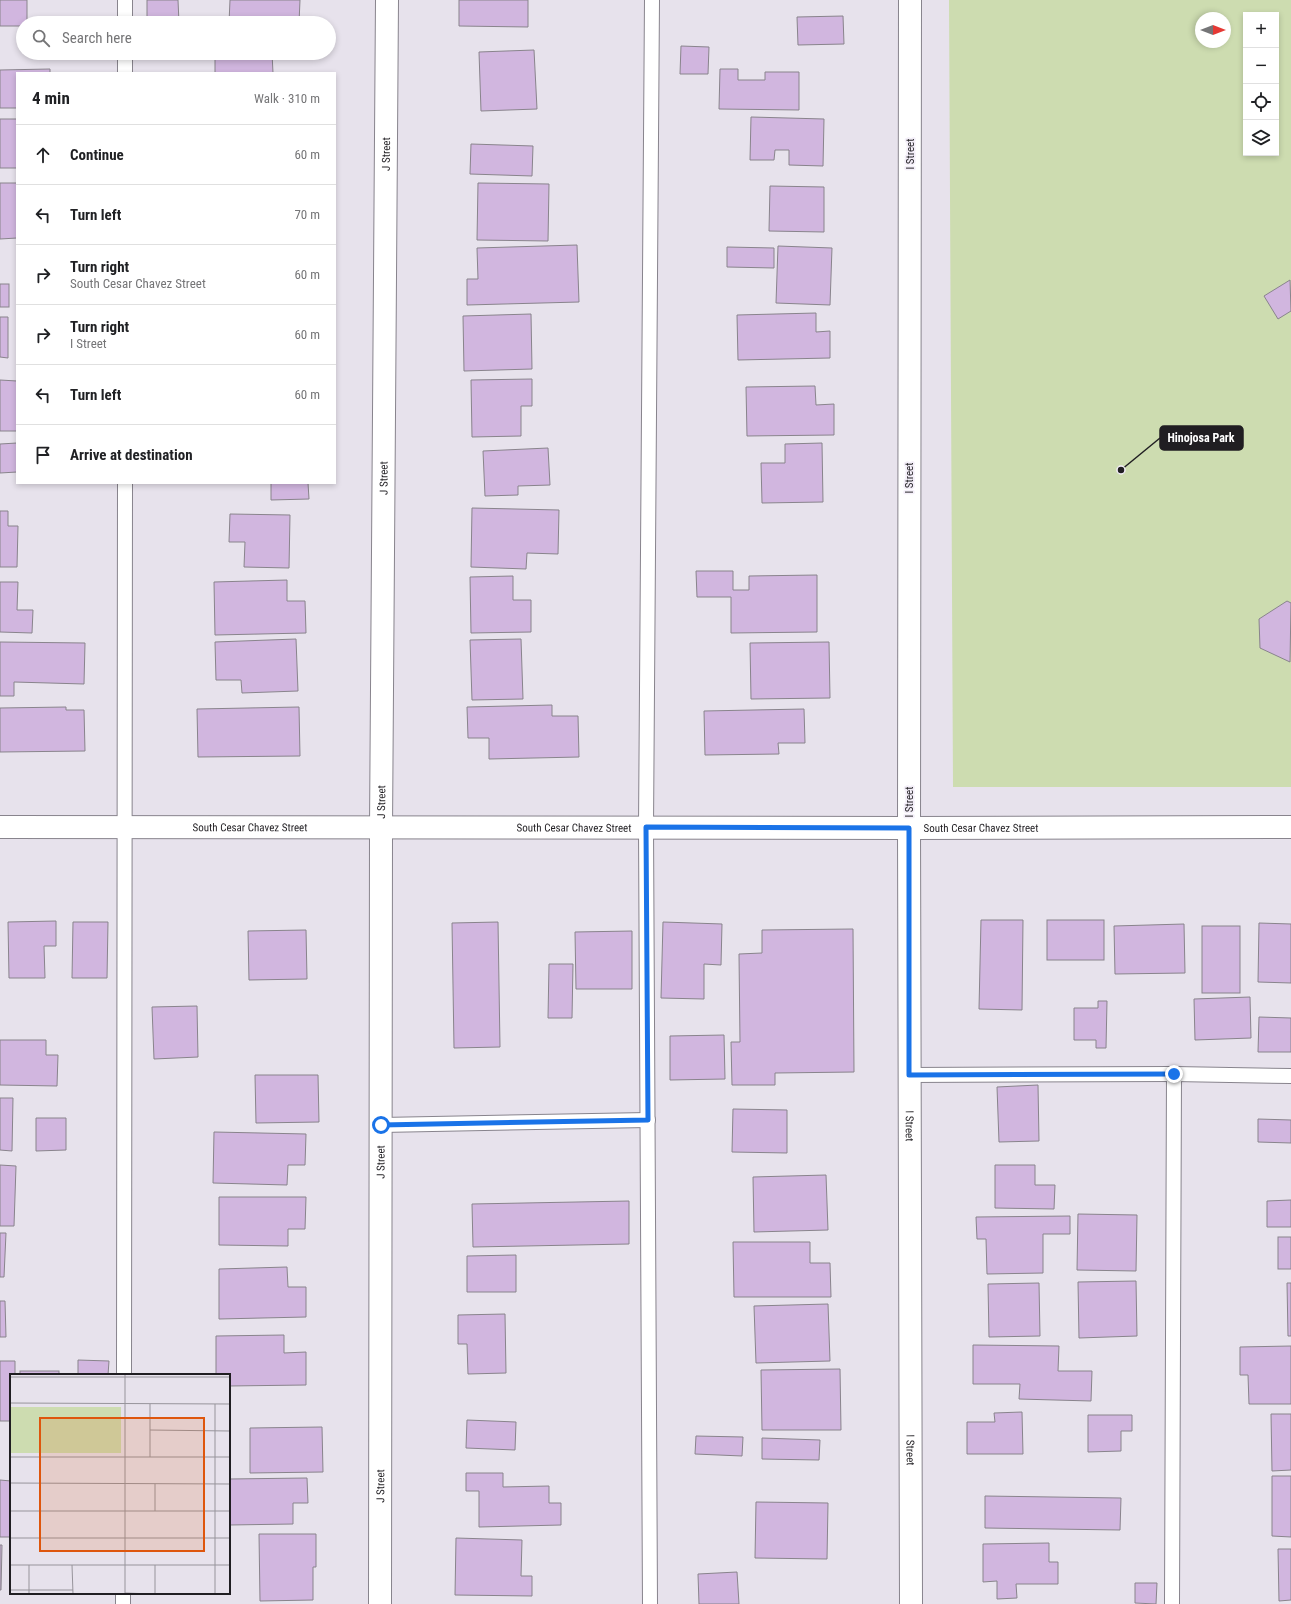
<!DOCTYPE html>
<html lang="en">
<head>
<meta charset="utf-8">
<style>
  body { margin:0; font-family:"Roboto Condensed",sans-serif; background:#f6f6f6; color:#202124 }
  .controls { position:absolute; right:12px; top:12px; display:grid; overflow:hidden; border-radius:0px; box-shadow:0 2px 6px #0003 }
  .controls button { width:36px; height:36px; display:grid; place-items:center; padding:0; border:0; border-bottom:1px solid #e0e0e0; background:#fff; color:#202124; font:20px sans-serif }
  .compass { position:absolute; left:1195px; top:12px; width:36px; height:36px; border-radius:50%; background:#fff; box-shadow:0 2px 6px #0003; rotate:90deg }
  .stop { position:absolute; width:12px; height:12px; margin:-9px; border:3px solid #1a73e8; border-radius:50%; background:#fff }
  .stop.end { background:#1a73e8; border-color:#fff; box-shadow:0 1px 4px #0008 }
  .list { margin:0; padding:0; list-style:none }
  h2 { display:flex; justify-content:space-between; align-items:center; height:52px; margin:0; padding:0 16px; font-size:17px }
  h2 small { font-size:13px; font-weight:400; color:#757577 }
  .list li { display:grid; grid-template-columns:26px 1fr auto; gap:12px; align-items:center; box-sizing:border-box; height:60px; padding:0 16px; border-top:1px solid #e0e0e0 }
  .list b { display:block; font-size:15px; white-space:nowrap }
  .list p { margin:0; font-size:13px; white-space:nowrap; color:#757577 }
  .list em { font-size:13px; font-style:normal; color:#757577 }
  .icon { flex:none; width:22px; height:22px; fill:none; stroke:currentColor; stroke-width:2; stroke-linecap:round; stroke-linejoin:round }
  .map { position:relative; flex:none; width:1291px; height:1604px; overflow:hidden }
  .search { position:absolute; background:#fff; box-shadow:0 2px 6px #0003; left:16px; top:16px; width:320px; height:44px; display:flex; align-items:center; gap:10px; box-sizing:border-box; padding:0 14px; border-radius:22px; color:#757577; font-size:15px }
  .panel { position:absolute; background:#fff; box-shadow:0 2px 6px #0003; left:16px; top:72px; width:320px; height:412px; border-radius:0px }
  .map>svg:first-child { display:block }
</style>
</head>
<body>
<div class="map">
<svg width="1291" height="1604" viewBox="0 0 1291 1604">
  <rect width="100%" height="100%" fill="#e7e2ec"/>
  <!-- green -->
  <path fill="#cddcb0" fill-rule="evenodd" d="M 949,0 L 1291,0 L 1291,787 L 953,787 ZM 1246,15 L 1276,15 L 1276,153 L 1246,153 ZM 1201,18 L 1225,18 L 1225,42 L 1201,42 Z"/>
  <!-- building -->
  <g fill="#d1b6df" stroke="#89848c">
    <path d="M 0,0 L 27,0 L 27,23 L 23,23 L 23,26 L 0,26 Z"/>
    <path d="M 147,0 L 178,0 L 179,23 L 147,23 Z"/>
    <path d="M 230,0 L 300,0 L 299,23 L 229,23 Z"/>
    <path d="M 459,0 L 528,0 L 528,27 L 459,26 Z"/>
    <path d="M 843,16 L 844,44 L 798,45 L 797,17 Z"/>
    <path d="M 681,46 L 709,47 L 708,74 L 680,74 Z"/>
    <path d="M 534,50 L 537,109 L 481,111 L 479,52 Z"/>
    <path d="M 215,53 L 272,53 L 273,73 L 215,73 Z"/>
    <path d="M 50,69 L 50,73 L 17,73 L 17,108 L 0,108 L 0,70 Z"/>
    <path d="M 720,69 L 738,69 L 738,80 L 765,80 L 765,72 L 799,72 L 799,110 L 719,109 Z"/>
    <path d="M 751,117 L 824,119 L 823,166 L 789,165 L 789,150 L 775,150 L 774,160 L 750,160 Z"/>
    <rect x="0" y="119" width="17" height="49"/>
    <path d="M 471,144 L 533,146 L 532,176 L 470,174 Z"/>
    <path d="M 0,183 L 17,183 L 17,238 L 0,239 Z"/>
    <path d="M 478,183 L 549,184 L 548,241 L 477,240 Z"/>
    <path d="M 770,186 L 824,187 L 824,232 L 769,231 Z"/>
    <path d="M 577,245 L 579,302 L 467,305 L 467,279 L 478,279 L 477,248 Z"/>
    <path d="M 778,246 L 832,248 L 830,305 L 776,303 Z"/>
    <path d="M 727,247 L 774,248 L 774,268 L 727,267 Z"/>
    <path d="M 1290,280 L 1291,311 L 1278,319 L 1264,296 Z"/>
    <rect x="0" y="284" width="9" height="23"/>
    <path d="M 816,313 L 816,332 L 830,331 L 830,358 L 738,360 L 737,315 Z"/>
    <path d="M 531,314 L 532,369 L 464,371 L 463,316 Z"/>
    <path d="M 0,317 L 8,317 L 8,358 L 0,357 Z"/>
    <path d="M 532,379 L 532,406 L 521,406 L 521,436 L 472,437 L 471,380 Z"/>
    <path d="M 0,380 L 17,381 L 17,431 L 0,431 Z"/>
    <path d="M 815,386 L 816,405 L 834,404 L 834,435 L 747,436 L 746,387 Z"/>
    <path d="M 17,443 L 17,472 L 0,473 L 0,444 Z"/>
    <path d="M 822,443 L 823,502 L 762,503 L 761,463 L 785,463 L 785,444 Z"/>
    <path d="M 548,448 L 550,485 L 518,486 L 518,495 L 485,496 L 483,451 Z"/>
    <path d="M 271,483 L 308,483 L 309,499 L 271,500 Z"/>
    <path d="M 472,508 L 559,510 L 558,554 L 527,553 L 526,569 L 471,567 Z"/>
    <path d="M 0,511 L 8,511 L 8,526 L 18,526 L 17,567 L 0,567 Z"/>
    <path d="M 230,514 L 290,515 L 289,568 L 244,567 L 245,542 L 229,542 Z"/>
    <path d="M 696,571 L 733,571 L 733,590 L 749,590 L 749,576 L 817,575 L 817,632 L 731,633 L 731,597 L 697,597 Z"/>
    <path d="M 513,576 L 513,600 L 531,600 L 531,632 L 471,633 L 470,577 Z"/>
    <path d="M 287,580 L 287,601 L 305,601 L 306,633 L 215,635 L 214,582 Z"/>
    <path d="M 0,582 L 18,582 L 17,610 L 33,610 L 32,633 L 0,632 Z"/>
    <path d="M 1287,601 L 1291,603 L 1290,662 L 1260,648 L 1259,619 Z"/>
    <path d="M 296,639 L 298,691 L 242,693 L 241,680 L 216,680 L 215,642 Z"/>
    <path d="M 521,639 L 523,699 L 472,700 L 470,640 Z"/>
    <path d="M 0,642 L 85,643 L 84,684 L 14,682 L 14,696 L 0,696 Z"/>
    <path d="M 829,642 L 830,698 L 751,699 L 750,643 Z"/>
    <path d="M 552,705 L 552,716 L 578,716 L 579,757 L 489,759 L 489,738 L 468,738 L 467,707 Z"/>
    <path d="M 66,707 L 66,710 L 84,710 L 85,751 L 0,752 L 0,708 Z"/>
    <path d="M 299,707 L 300,756 L 198,757 L 197,709 Z"/>
    <path d="M 804,709 L 805,743 L 778,743 L 779,754 L 705,755 L 704,711 Z"/>
    <path d="M 981,920 L 1023,920 L 1022,1010 L 979,1009 Z"/>
    <rect x="1047" y="920" width="57" height="40"/>
    <path d="M 56,921 L 56,946 L 44,946 L 45,978 L 9,978 L 8,922 Z"/>
    <path d="M 73,922 L 108,922 L 107,978 L 72,978 Z"/>
    <path d="M 498,922 L 500,1047 L 454,1048 L 452,923 Z"/>
    <path d="M 663,922 L 722,924 L 721,965 L 704,964 L 704,999 L 661,998 Z"/>
    <path d="M 1259,923 L 1291,924 L 1291,983 L 1258,982 Z"/>
    <path d="M 1184,924 L 1185,973 L 1115,974 L 1114,926 Z"/>
    <rect x="1202" y="926" width="38" height="67"/>
    <path d="M 853,929 L 854,1072 L 775,1073 L 775,1085 L 732,1085 L 731,1042 L 740,1042 L 739,954 L 762,953 L 762,930 Z"/>
    <path d="M 306,930 L 307,979 L 249,980 L 248,931 Z"/>
    <path d="M 632,931 L 632,989 L 576,989 L 575,932 Z"/>
    <path d="M 549,964 L 573,964 L 572,1018 L 548,1018 Z"/>
    <path d="M 1250,997 L 1251,1038 L 1195,1040 L 1194,999 Z"/>
    <path d="M 1098,1001 L 1107,1001 L 1106,1048 L 1096,1048 L 1096,1040 L 1074,1040 L 1074,1008 L 1098,1008 Z"/>
    <path d="M 197,1006 L 198,1057 L 154,1059 L 152,1007 Z"/>
    <path d="M 1259,1017 L 1291,1018 L 1291,1052 L 1258,1052 Z"/>
    <path d="M 724,1035 L 725,1079 L 670,1080 L 670,1036 Z"/>
    <path d="M 0,1040 L 46,1040 L 46,1055 L 58,1055 L 57,1086 L 0,1085 Z"/>
    <path d="M 255,1075 L 318,1075 L 319,1122 L 256,1123 Z"/>
    <path d="M 1038,1085 L 1039,1141 L 999,1142 L 997,1087 Z"/>
    <path d="M 0,1098 L 13,1098 L 12,1151 L 0,1150 Z"/>
    <path d="M 733,1109 L 787,1110 L 787,1153 L 732,1152 Z"/>
    <path d="M 36,1118 L 66,1118 L 66,1150 L 36,1151 Z"/>
    <path d="M 1258,1119 L 1291,1120 L 1291,1143 L 1258,1142 Z"/>
    <path d="M 214,1132 L 306,1134 L 305,1165 L 288,1165 L 287,1185 L 213,1183 Z"/>
    <path d="M 0,1165 L 16,1166 L 14,1226 L 0,1226 Z"/>
    <path d="M 995,1165 L 1035,1165 L 1035,1185 L 1055,1185 L 1054,1209 L 995,1208 Z"/>
    <path d="M 826,1175 L 828,1230 L 754,1232 L 753,1177 Z"/>
    <path d="M 219,1197 L 306,1197 L 305,1229 L 288,1229 L 288,1246 L 219,1245 Z"/>
    <path d="M 1291,1200 L 1291,1227 L 1267,1227 L 1267,1201 Z"/>
    <path d="M 629,1201 L 629,1244 L 473,1247 L 472,1204 Z"/>
    <path d="M 1078,1214 L 1137,1215 L 1136,1271 L 1077,1270 Z"/>
    <path d="M 1070,1216 L 1070,1234 L 1043,1234 L 1043,1273 L 987,1274 L 986,1239 L 977,1239 L 976,1217 Z"/>
    <path d="M 0,1233 L 6,1233 L 4,1277 L 0,1277 Z"/>
    <rect x="1278" y="1237" width="13" height="32"/>
    <path d="M 733,1242 L 810,1242 L 810,1263 L 830,1263 L 831,1297 L 734,1297 Z"/>
    <path d="M 516,1255 L 516,1292 L 467,1292 L 467,1256 Z"/>
    <path d="M 287,1267 L 288,1287 L 306,1287 L 306,1317 L 219,1319 L 219,1269 Z"/>
    <path d="M 1136,1281 L 1137,1336 L 1079,1338 L 1078,1282 Z"/>
    <path d="M 1039,1283 L 1040,1336 L 989,1337 L 988,1284 Z"/>
    <path d="M 1287,1283 L 1291,1283 L 1291,1336 L 1288,1336 Z"/>
    <path d="M 0,1301 L 5,1301 L 6,1337 L 0,1337 Z"/>
    <path d="M 828,1304 L 830,1361 L 756,1363 L 754,1306 Z"/>
    <path d="M 505,1314 L 506,1373 L 468,1374 L 467,1344 L 458,1344 L 458,1315 Z"/>
    <path d="M 284,1335 L 284,1353 L 306,1352 L 306,1385 L 229,1386 L 229,1375 L 216,1375 L 216,1336 Z"/>
    <path d="M 973,1345 L 1059,1346 L 1058,1371 L 1092,1371 L 1091,1401 L 1019,1399 L 1020,1384 L 973,1384 Z"/>
    <path d="M 1291,1346 L 1291,1404 L 1249,1404 L 1248,1375 L 1240,1375 L 1240,1347 Z"/>
    <path d="M 78,1360 L 109,1361 L 108,1375 L 78,1375 Z"/>
    <path d="M 0,1361 L 15,1361 L 15,1375 L 11,1375 L 11,1421 L 0,1421 Z"/>
    <path d="M 840,1369 L 841,1430 L 762,1430 L 761,1370 Z"/>
    <rect x="20" y="1371" width="39" height="4"/>
    <path d="M 1022,1412 L 1023,1454 L 967,1454 L 967,1422 L 995,1422 L 994,1413 Z"/>
    <path d="M 1271,1414 L 1291,1414 L 1291,1470 L 1272,1471 Z"/>
    <path d="M 1088,1415 L 1132,1415 L 1132,1431 L 1121,1431 L 1121,1451 L 1088,1452 Z"/>
    <path d="M 467,1420 L 516,1422 L 515,1450 L 466,1448 Z"/>
    <path d="M 322,1427 L 323,1472 L 250,1473 L 250,1428 Z"/>
    <path d="M 696,1436 L 743,1437 L 742,1456 L 695,1454 Z"/>
    <path d="M 762,1438 L 820,1440 L 819,1460 L 762,1459 Z"/>
    <path d="M 466,1473 L 503,1473 L 503,1487 L 549,1486 L 549,1503 L 561,1503 L 561,1525 L 479,1527 L 479,1491 L 466,1491 Z"/>
    <path d="M 1272,1476 L 1291,1476 L 1291,1537 L 1272,1536 Z"/>
    <path d="M 307,1478 L 308,1503 L 293,1503 L 293,1524 L 229,1525 L 229,1479 Z"/>
    <path d="M 0,1480 L 11,1481 L 11,1537 L 0,1537 Z"/>
    <path d="M 985,1496 L 1121,1498 L 1120,1530 L 985,1528 Z"/>
    <path d="M 756,1502 L 828,1503 L 827,1559 L 755,1558 Z"/>
    <path d="M 259,1534 L 316,1534 L 316,1567 L 313,1567 L 313,1600 L 260,1601 Z"/>
    <path d="M 456,1538 L 522,1540 L 521,1576 L 532,1576 L 532,1596 L 455,1595 Z"/>
    <path d="M 1049,1543 L 1049,1562 L 1058,1562 L 1058,1584 L 1016,1584 L 1017,1598 L 997,1599 L 997,1581 L 983,1582 L 983,1544 Z"/>
    <path d="M 0,1545 L 2,1545 L 1,1590 L 0,1590 Z"/>
    <path d="M 1278,1549 L 1291,1549 L 1291,1600 L 1279,1601 Z"/>
    <path d="M 737,1572 L 739,1604 L 699,1604 L 698,1574 Z"/>
    <path d="M 1135,1583 L 1157,1583 L 1156,1604 L 1135,1603 Z"/>
  </g>
  <g fill="none" stroke-linecap="round" stroke-linejoin="round">
    <!-- service casing -->
    <g stroke="#88848d" stroke-width="16">
      <g id="service">
        <path d="M 125,0 L 125,23"/>
        <path d="M 125,53 L 125,73"/>
        <path d="M 909,1075 L 1174,1074 L 1291,1076"/>
        <path d="M 381,1125 L 648,1120"/>
        <path d="M 124,1375 L 125,483"/>
        <path d="M 123,1604 L 123,1593"/>
        <path d="M 650,1604 L 646,827 L 652,0"/>
        <path d="M 1172,1604 L 1174,1074"/>
      </g>
    </g>
    <!-- minor casing -->
    <g stroke="#88848d" stroke-width="24">
      <g id="minor">
        <path id="s1" d="M 910,0 L 909,828 L 911,1604"/>
        <path id="s2" d="M 380,1604 L 381,828 L 387,0"/>
      </g>
    </g>
    <!-- tertiary casing -->
    <g stroke="#88848d" stroke-width="24">
      <g id="tertiary">
        <path id="s3" d="M 0,827 L 909,828 L 1291,827"/>
      </g>
    </g>
    <!-- service -->
    <use href="#service" stroke="#fff" stroke-width="14"/>
    <!-- minor -->
    <use href="#minor" stroke="#fff" stroke-width="22"/>
    <!-- tertiary -->
    <use href="#tertiary" stroke="#fff" stroke-width="22"/>
  </g>
  <g fill="none" stroke-linecap="round" stroke-linejoin="round">
    <!-- route -->
    <path stroke="#1a73e8" stroke-width="5" d="M 381,1125 L 648,1120 L 646,827 L 909,828 L 909,1075 L 1174,1074"/>
  </g>
  <g text-anchor="middle" dominant-baseline="central" stroke-width="3.5" stroke-linejoin="round" paint-order="stroke">
    <!-- street labels -->
    <g font-size="11" fill="#201e22" stroke="#f4eff9">
      <text stroke="none"><textPath href="#s2" startOffset="1450">J Street</textPath></text>
      <text transform="translate(910 154) rotate(-90)">I Street</text>
      <text stroke="none"><textPath href="#s2" startOffset="1126">J Street</textPath></text>
      <text transform="translate(909 478) rotate(-90)">I Street</text>
      <text stroke="none"><textPath href="#s2" startOffset="802">J Street</textPath></text>
      <text transform="translate(909 802) rotate(-90)">I Street</text>
      <text stroke="none"><textPath href="#s3" startOffset="250">South Cesar Chavez Street</textPath></text>
      <text stroke="none"><textPath href="#s3" startOffset="574">South Cesar Chavez Street</textPath></text>
      <text stroke="none"><textPath href="#s3" startOffset="981">South Cesar Chavez Street</textPath></text>
      <text stroke="none"><textPath href="#s1" startOffset="1126">I Street</textPath></text>
      <text stroke="none"><textPath href="#s2" startOffset="442">J Street</textPath></text>
      <text stroke="none"><textPath href="#s1" startOffset="1450">I Street</textPath></text>
      <text stroke="none"><textPath href="#s2" startOffset="118">J Street</textPath></text>
    </g>
  </g>
  <!-- overview -->
  <g transform="translate(10 1374)">
    <rect width="220" height="220" fill="#e7e2ec"/>
    <path d="M 0,33 L 111,33 L 111,79 L 0,79 Z" fill="#cddcb0"/>
    <path fill="none" stroke="#97949b" stroke-width="1" d="M 0,3 L 220,3M 0,29 L 220,30M 140,56 L 220,57M 0,83 L 220,83M 140,83 L 140,30M 0,109 L 220,110M 145,110 L 145,137M 0,137 L 220,137M 0,164 L 220,164M 0,191 L 220,191M 62,191 L 63,220M 145,191 L 145,220M 0,216 L 63,216M 115,219 L 143,220M 19,220 L 19,191M 115,220 L 115,0M 205,220 L 205,30"/>
    <path fill="#de560d" fill-opacity="0.15" stroke="#de560d" stroke-width="2" d="M 30,44 L 194,44 L 194,177 L 30,177 Z"/>
    <rect width="220" height="220" fill="none" stroke="#201e22" stroke-width="2"/>
  </g>
  <!-- callouts -->
  <path fill="none" stroke="#201e22" stroke-width="1.5" d="M1121 470L1160 438"/>
  <circle fill="#201e22" stroke="#f4eff9" stroke-width="1.5" cx="1121" cy="470" r="4"/>
  <rect fill="#201e22" stroke="#201e22" stroke-width="1.5" x="1160" y="426" width="83" height="24" rx="4"/>
  <g font-size="12" text-anchor="middle" font-weight="bold" fill="#fff">
    <text x="1201" y="442">Hinojosa Park</text>
  </g>
</svg>
<div class="controls">
<button>+</button>
<button>−</button>
<button><svg class="icon" aria-label="locate" viewBox="0 0 24 24"><circle cx="12" cy="12" r="6"/><path d="M12 2v4M12 18v4M2 12h4M18 12h4"/></svg></button>
<button><svg class="icon" aria-label="layers" viewBox="0 0 24 24"><path d="M12 4l9 5-9 5-9-5zM3 14l9 5 9-5"/></svg></button>
</div>
<svg class="compass" viewBox="-18 -18 36 36"><path d="M0-13l5 13h-10z" fill="#e53935"/><path d="M0 13l5-13h-10z" fill="#757577"/></svg>
<div class="stop" style="left:381px;top:1125px"></div>
<div class="stop end" style="left:1174px;top:1074px"></div>
<div class="search"><svg class="icon" aria-label="search" viewBox="0 0 24 24"><circle cx="10" cy="10" r="6"/><path d="M15 15l6 6"/></svg>Search here</div>
<section class="panel">
<h2>4 min<small>Walk · 310 m</small></h2>
<ul class="list">
<li><svg class="icon" aria-label="ahead" viewBox="0 0 24 24"><path d="M12 20V5M6 11l6-6 6 6"/></svg><div><b>Continue</b></div><em>60 m</em></li>
<li><svg class="icon" aria-label="left" viewBox="0 0 24 24"><path d="M17 20v-9H6M10 6l-5 5 5 5"/></svg><div><b>Turn left</b></div><em>70 m</em></li>
<li><svg class="icon" aria-label="right" viewBox="0 0 24 24"><path d="M7 20v-9h11M14 6l5 5-5 5"/></svg><div><b>Turn right</b><p>South Cesar Chavez Street</p></div><em>60 m</em></li>
<li><svg class="icon" aria-label="right" viewBox="0 0 24 24"><path d="M7 20v-9h11M14 6l5 5-5 5"/></svg><div><b>Turn right</b><p>I Street</p></div><em>60 m</em></li>
<li><svg class="icon" aria-label="left" viewBox="0 0 24 24"><path d="M17 20v-9H6M10 6l-5 5 5 5"/></svg><div><b>Turn left</b></div><em>60 m</em></li>
<li><svg class="icon" aria-label="arrive" viewBox="0 0 24 24"><path d="M6 21V4h12l-3 4 3 4H6"/></svg><div><b>Arrive at destination</b></div></li>
</ul>
</section>
</div>
</body>
</html>
